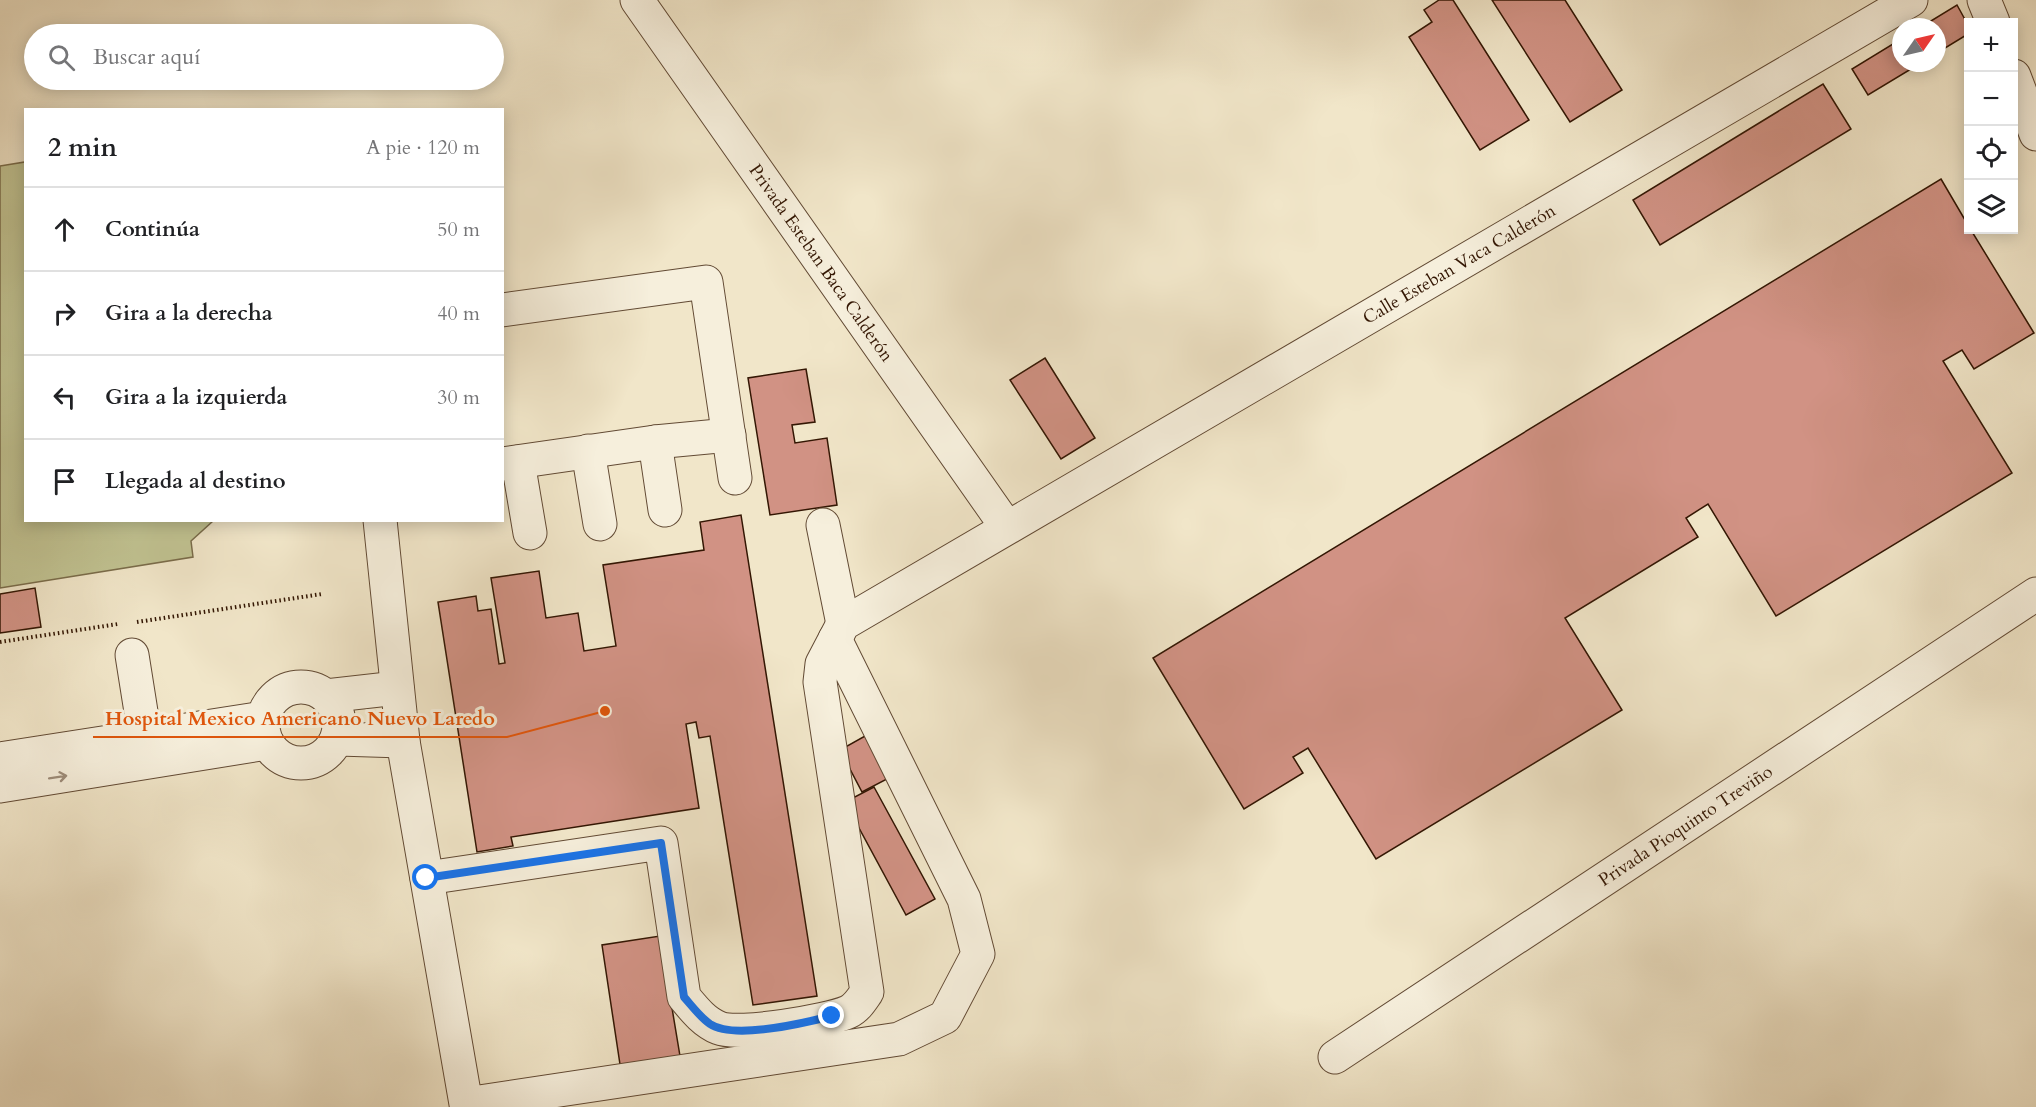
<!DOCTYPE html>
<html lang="es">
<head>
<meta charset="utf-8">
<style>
  body { margin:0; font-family:Cardo,serif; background:#f6f6f6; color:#202124 }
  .controls { position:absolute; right:18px; top:18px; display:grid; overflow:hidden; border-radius:0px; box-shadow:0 3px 15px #0003 }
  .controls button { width:54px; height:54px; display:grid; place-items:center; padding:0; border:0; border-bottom:2px solid #e0e0e0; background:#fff; color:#202124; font:30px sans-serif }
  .compass { position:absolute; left:1892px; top:18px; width:54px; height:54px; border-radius:50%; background:#fff; box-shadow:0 3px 15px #0003; rotate:56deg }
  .stop { position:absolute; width:18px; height:18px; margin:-14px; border:4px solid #1a73e8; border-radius:50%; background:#fff }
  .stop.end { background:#1a73e8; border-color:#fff; box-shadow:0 2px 6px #0008 }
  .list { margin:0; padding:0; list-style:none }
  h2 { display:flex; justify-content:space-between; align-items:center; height:78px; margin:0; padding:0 24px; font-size:26px }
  h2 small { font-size:20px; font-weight:400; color:#757577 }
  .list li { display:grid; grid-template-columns:39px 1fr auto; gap:18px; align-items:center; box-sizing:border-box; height:84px; padding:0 24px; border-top:2px solid #e0e0e0 }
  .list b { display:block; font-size:22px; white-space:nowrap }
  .list em { font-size:20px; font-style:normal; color:#757577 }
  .icon { flex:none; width:33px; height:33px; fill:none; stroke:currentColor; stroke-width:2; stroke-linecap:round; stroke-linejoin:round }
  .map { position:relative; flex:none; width:2036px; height:1107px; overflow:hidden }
  .search { position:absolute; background:#fff; box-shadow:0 3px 15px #0003; left:24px; top:24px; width:480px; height:66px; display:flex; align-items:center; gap:15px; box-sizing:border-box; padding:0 21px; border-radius:33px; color:#757577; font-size:22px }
  .panel { position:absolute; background:#fff; box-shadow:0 3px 15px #0003; left:24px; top:108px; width:480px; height:414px; border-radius:0px }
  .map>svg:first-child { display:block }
</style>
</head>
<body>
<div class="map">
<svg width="2036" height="1107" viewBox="0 0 2036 1107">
  <rect width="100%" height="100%" fill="#f1e6c9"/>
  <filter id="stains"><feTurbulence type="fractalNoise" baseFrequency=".00333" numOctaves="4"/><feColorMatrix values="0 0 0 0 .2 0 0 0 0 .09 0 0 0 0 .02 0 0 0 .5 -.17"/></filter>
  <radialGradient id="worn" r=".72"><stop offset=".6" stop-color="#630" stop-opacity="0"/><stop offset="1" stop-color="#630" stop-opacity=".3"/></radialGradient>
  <!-- green -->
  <path fill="#c1c392" stroke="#7a6c4a" stroke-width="1.5" d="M 25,162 L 26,520 L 213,521 L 191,541 L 193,557 L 0,588 L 0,166 Z"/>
  <!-- building -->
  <g fill="#d19284" stroke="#331603" stroke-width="1.5">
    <path d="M 1439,0 L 1453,0 L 1529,120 L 1480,150 L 1409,37 L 1432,22 L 1424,10 Z"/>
    <path d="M 1492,0 L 1565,0 L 1622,90 L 1570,122 Z"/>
    <path d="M 1957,5 L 1968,25 L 1968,34 L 1937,53 L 1937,27 L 1921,27 Z"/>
    <path d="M 1901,39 L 1901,63 L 1921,63 L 1868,95 L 1852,69 Z"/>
    <path d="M 1823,84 L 1851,129 L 1660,245 L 1633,200 Z"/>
    <path d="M 1941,179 L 1968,225 L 1968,230 L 1971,230 L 2034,333 L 1974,369 L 1962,350 L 1943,361 L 2012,473 L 1776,616 L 1708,504 L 1686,518 L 1698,537 L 1565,618 L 1622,710 L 1376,859 L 1308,748 L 1293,757 L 1303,773 L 1244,809 L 1153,658 Z"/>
    <path d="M 1045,358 L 1095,438 L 1061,459 L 1010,380 Z"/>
    <path d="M 806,369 L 815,422 L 792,425 L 795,443 L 827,438 L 837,505 L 770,515 L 748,378 Z"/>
    <path d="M 741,515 L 817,996 L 753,1005 L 710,736 L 699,738 L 696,722 L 686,724 L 699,808 L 511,837 L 513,846 L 477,852 L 438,602 L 476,596 L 478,611 L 491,609 L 499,664 L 505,663 L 491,578 L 539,571 L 546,618 L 578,613 L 584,651 L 616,646 L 603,565 L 704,550 L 700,522 Z"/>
    <path d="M 35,588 L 41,627 L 0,633 L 0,594 Z"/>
    <path d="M 865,736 L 887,779 L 862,792 L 840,750 Z"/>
    <path d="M 874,787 L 935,899 L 906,915 L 845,802 Z"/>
    <path d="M 660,936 L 681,1062 L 621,1071 L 602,945 Z"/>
  </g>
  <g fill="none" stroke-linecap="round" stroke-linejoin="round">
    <!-- minor casing -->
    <g stroke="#624a34" stroke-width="35">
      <g id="minor">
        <path id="s1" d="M 637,0 L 1006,526"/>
        <path d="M 1984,0 L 1993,22"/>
        <path d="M 2014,76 L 2036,134"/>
        <path d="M 502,310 L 706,282 L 735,478"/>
        <path d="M 655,442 L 665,510"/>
        <path d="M 588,451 L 600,524"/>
        <path d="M 518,462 L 530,533"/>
        <path d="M 502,464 L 655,442 L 729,435"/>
        <path d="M 380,520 L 403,741 L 466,1104 L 899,1039 L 945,1017 L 978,954 L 964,899 L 835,639"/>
        <path d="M 823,525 L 843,624"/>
        <path d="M 132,655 L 145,737"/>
        <circle cx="301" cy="725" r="38"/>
        <path d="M 326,696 L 397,688"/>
        <path d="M 338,739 L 403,741"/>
        <path d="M 0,759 L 263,718"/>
        <path d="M 0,786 L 267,743"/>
        <path id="s2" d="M 427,878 L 661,843 L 684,997 C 694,1009 704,1022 719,1028 C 738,1036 828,1021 848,1012 C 857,1008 862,999 867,992 L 820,682 L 822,664 L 843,624 L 1911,0"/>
        <path id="s3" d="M 1335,1057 L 2036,594"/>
      </g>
    </g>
    <!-- path -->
    <g stroke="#331603" stroke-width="4" stroke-dasharray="1.5 3" stroke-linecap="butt">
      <path d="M 137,622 L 322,594"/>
      <path d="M 0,642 L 118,624"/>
    </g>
    <!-- minor -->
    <use href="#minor" stroke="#f6efdc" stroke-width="33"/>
  </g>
  <!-- one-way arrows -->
  <defs><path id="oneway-shaft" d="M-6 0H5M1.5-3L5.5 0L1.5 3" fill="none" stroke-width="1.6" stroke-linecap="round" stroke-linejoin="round" transform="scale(1.5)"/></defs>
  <use stroke="#9e8d7a" href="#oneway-shaft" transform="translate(58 777) rotate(-9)"/>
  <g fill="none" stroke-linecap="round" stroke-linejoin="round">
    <!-- route -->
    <path stroke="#1a73e8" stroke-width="8" d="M 426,878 L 661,843 L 684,997 C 692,1006 700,1017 710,1024 C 734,1040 804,1023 832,1016"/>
  </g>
  <g text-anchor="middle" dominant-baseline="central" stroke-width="6" stroke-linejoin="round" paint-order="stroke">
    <!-- street labels -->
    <g font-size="18" fill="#331603" stroke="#f6efdc">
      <text stroke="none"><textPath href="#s1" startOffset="321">Privada Esteban Baca Calderón</textPath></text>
      <text stroke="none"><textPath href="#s2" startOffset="1689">Calle Esteban Vaca Calderón</textPath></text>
      <text stroke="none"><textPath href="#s3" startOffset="420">Privada Pioquinto Treviño</textPath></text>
    </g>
  </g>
  <!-- callouts -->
  <path fill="none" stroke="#df560c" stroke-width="2" d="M605 711L507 737H93"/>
  <circle fill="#df560c" stroke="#f6efdc" stroke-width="2" cx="605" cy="711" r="6"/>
  <g font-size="20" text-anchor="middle" font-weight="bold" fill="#df560c" stroke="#f6efdc" stroke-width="6" stroke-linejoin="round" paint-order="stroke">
    <text x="300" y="725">Hospital Mexico Americano Nuevo Laredo</text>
  </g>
  <rect width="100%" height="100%" filter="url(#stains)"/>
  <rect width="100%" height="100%" fill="url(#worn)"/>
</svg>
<div class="controls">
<button>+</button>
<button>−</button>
<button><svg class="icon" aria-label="locate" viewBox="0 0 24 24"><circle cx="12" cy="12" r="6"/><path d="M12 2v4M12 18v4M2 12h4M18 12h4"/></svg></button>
<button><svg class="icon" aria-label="layers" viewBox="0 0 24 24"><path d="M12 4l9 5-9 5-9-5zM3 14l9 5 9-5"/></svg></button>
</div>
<svg class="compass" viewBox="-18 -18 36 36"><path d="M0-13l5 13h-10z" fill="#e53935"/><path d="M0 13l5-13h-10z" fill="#757577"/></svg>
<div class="stop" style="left:426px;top:878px"></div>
<div class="stop end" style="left:832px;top:1016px"></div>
<div class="search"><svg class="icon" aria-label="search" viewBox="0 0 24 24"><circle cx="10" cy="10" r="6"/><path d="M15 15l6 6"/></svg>Buscar aquí</div>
<section class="panel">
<h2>2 min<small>A pie · 120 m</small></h2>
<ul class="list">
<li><svg class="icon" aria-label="ahead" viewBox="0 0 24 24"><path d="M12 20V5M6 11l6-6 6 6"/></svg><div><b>Continúa</b></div><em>50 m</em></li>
<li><svg class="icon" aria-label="right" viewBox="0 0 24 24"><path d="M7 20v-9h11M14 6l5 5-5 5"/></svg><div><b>Gira a la derecha</b></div><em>40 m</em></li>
<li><svg class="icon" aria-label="left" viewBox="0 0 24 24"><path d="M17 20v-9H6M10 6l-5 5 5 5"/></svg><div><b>Gira a la izquierda</b></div><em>30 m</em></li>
<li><svg class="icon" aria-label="arrive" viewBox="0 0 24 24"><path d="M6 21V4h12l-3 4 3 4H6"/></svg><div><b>Llegada al destino</b></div></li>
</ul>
</section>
</div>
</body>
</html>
